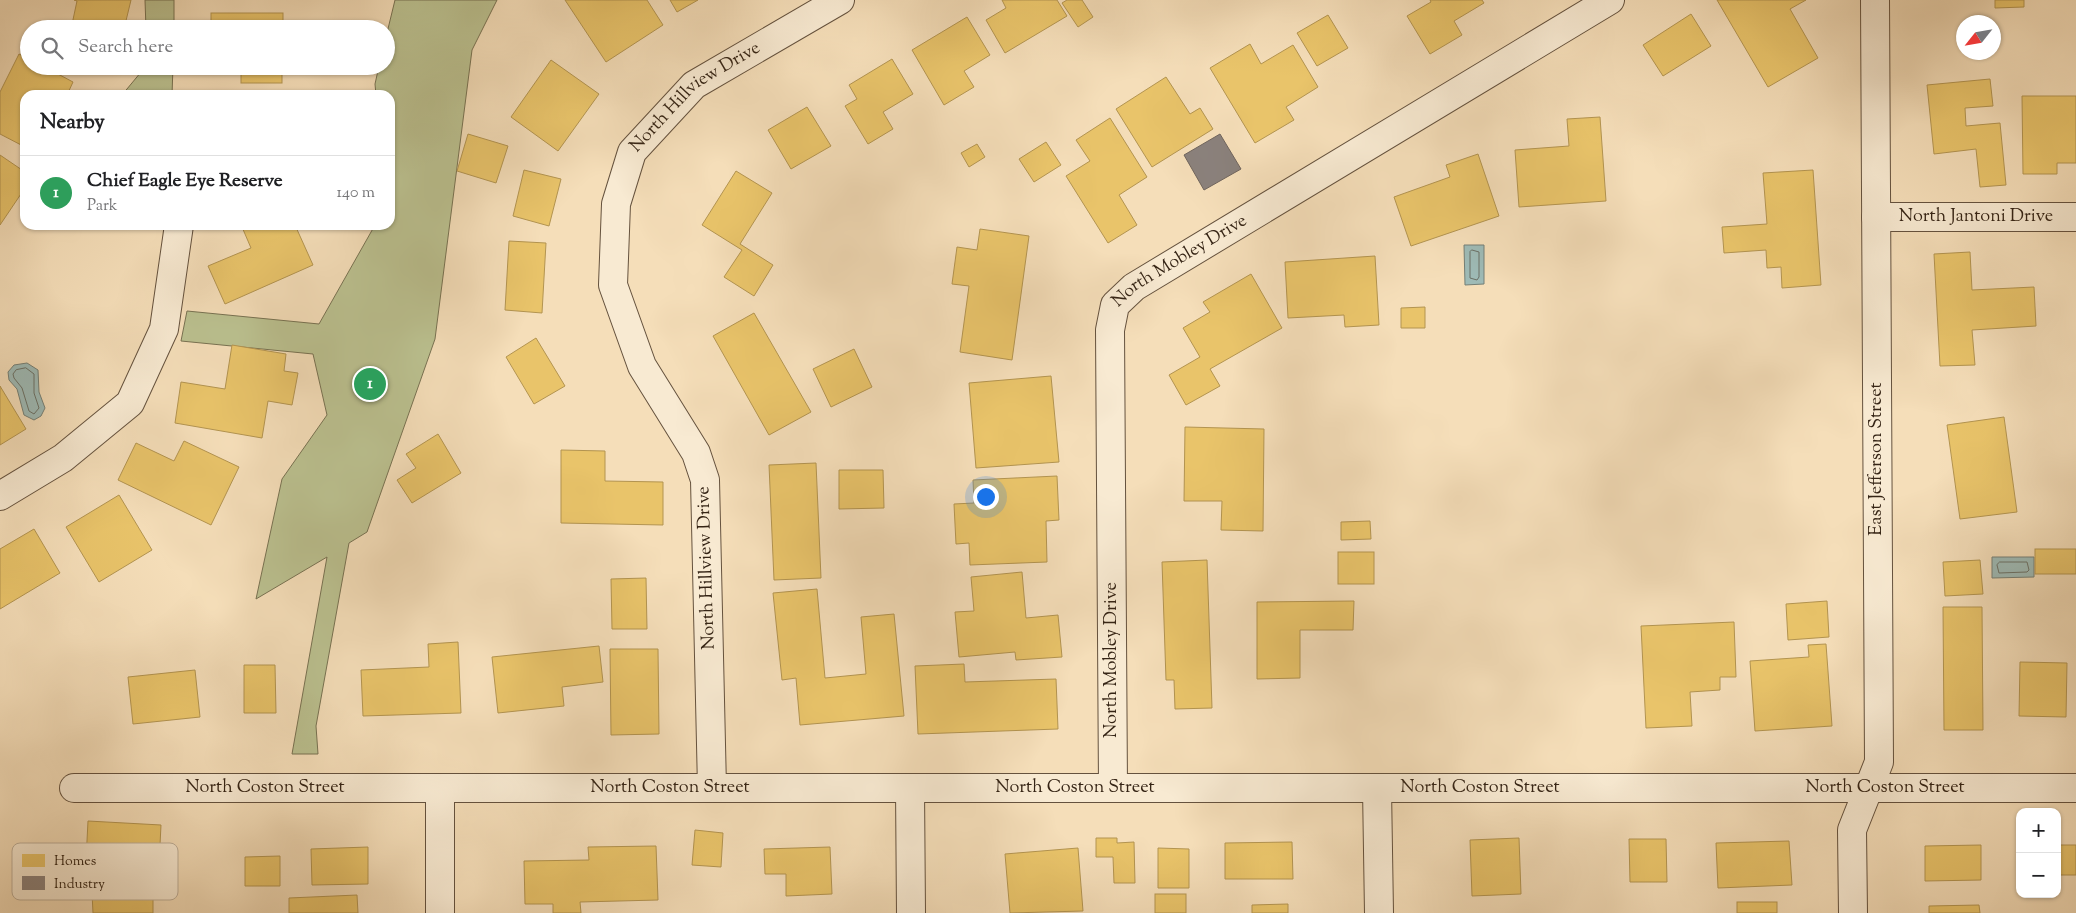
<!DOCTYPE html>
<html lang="en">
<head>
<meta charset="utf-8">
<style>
  body { margin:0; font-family:"Sorts Mill Goudy",serif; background:#f6f6f6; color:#202124 }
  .controls { position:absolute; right:15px; bottom:15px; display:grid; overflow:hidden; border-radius:10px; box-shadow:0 1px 4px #0004 }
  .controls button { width:45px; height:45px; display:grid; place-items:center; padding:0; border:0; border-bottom:1px solid #e0e0e0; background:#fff; color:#202124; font:25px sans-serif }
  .compass { position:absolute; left:1956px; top:15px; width:45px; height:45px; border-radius:50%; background:#fff; box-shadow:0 1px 4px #0004; rotate:239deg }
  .you { position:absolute; left:985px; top:496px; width:18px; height:18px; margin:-12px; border:4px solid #fff; border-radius:50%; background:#1a73e8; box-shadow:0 0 0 8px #1a73e833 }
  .badge { display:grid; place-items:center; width:32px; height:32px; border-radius:50%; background:#ea580c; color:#fff; font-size:16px; font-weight:700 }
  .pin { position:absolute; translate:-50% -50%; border:2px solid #fff; box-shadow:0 1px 5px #0006 }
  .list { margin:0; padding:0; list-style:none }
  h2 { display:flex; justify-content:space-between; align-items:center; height:65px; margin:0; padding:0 20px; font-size:21px }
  h2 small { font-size:16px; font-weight:400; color:#757577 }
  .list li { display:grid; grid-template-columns:32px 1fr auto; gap:15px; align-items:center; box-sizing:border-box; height:75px; padding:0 20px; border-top:1px solid #e0e0e0 }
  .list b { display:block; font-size:19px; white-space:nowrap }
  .list p { margin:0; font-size:16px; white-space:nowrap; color:#757577 }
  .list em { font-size:16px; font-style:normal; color:#757577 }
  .icon { flex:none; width:28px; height:28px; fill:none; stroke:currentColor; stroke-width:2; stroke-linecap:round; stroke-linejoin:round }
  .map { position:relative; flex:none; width:2076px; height:913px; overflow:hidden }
  .search { position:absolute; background:#fff; box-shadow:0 1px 4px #0004; left:20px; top:20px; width:375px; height:55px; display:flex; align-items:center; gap:12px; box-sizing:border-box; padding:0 18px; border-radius:28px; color:#757577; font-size:19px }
  .panel { position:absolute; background:#fff; box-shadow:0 1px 4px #0004; left:20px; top:90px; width:375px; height:140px; border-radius:15px }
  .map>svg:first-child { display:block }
</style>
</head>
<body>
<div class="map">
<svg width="2076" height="913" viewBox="0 0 2076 913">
  <rect width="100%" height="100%" fill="#f5deb9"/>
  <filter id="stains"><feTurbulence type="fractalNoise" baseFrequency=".004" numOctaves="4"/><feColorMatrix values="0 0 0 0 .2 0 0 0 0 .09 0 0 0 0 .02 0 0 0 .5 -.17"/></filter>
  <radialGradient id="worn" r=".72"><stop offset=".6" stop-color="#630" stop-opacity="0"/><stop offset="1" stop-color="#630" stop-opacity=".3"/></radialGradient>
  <!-- green -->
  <g fill="#bbc190" stroke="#787252">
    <path d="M 145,0 L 174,0 L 174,29 L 146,29 Z"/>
    <path d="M 395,0 L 497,0 L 472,50 L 435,339 L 367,532 L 349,543 L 316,726 L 318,754 L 292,754 L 327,557 L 256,599 L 282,479 L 327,415 L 313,354 L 181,341 L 187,311 L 319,324 L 375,225 L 390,225 L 390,95 L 376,95 L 375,84 L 379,66 L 386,66 L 386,37 Z"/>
    <path d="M 146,66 L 173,66 L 172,95 L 122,95 Z"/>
  </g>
  <!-- water -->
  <g fill="#9ebbb7" stroke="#747f76">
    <path d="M 1464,245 L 1484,245 L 1484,284 L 1465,285 Z"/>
    <path d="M 27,363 L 38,370 L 39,392 L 45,408 L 41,416 L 34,420 L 24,415 L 17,389 L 9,380 L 8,372 L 14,365 Z"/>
    <path d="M 1992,557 L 2034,557 L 2034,577 L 1992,578 Z"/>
  </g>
  <!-- homes -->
  <g fill="#e9c46a" stroke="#b39450">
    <path d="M 74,0 L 131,0 L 124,29 L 71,29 L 77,1 Z"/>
    <path d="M 565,0 L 647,0 L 663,25 L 606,62 Z"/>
    <path d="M 670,0 L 698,0 L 677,12 Z"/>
    <path d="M 1002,0 L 1057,0 L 1067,16 L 1005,53 L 986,20 L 1006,8 Z"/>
    <path d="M 1067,0 L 1082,0 L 1093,17 L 1078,27 L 1062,3 Z"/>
    <path d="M 1430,0 L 1482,0 L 1484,3 L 1454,21 L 1462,35 L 1430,54 L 1407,16 L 1431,2 Z"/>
    <path d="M 1717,0 L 1806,0 L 1790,9 L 1818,58 L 1768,87 Z"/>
    <path d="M 1995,0 L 2024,0 L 2024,7 L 1995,8 Z"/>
    <rect x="211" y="13" width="72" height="16"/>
    <path d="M 1691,14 L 1711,46 L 1663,76 L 1643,45 Z"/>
    <path d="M 1328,15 L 1348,48 L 1317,66 L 1297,33 Z"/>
    <path d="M 967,17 L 990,55 L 964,71 L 974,87 L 944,105 L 912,50 Z"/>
    <path d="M 1250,44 L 1261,64 L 1293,45 L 1318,87 L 1286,107 L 1294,120 L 1255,143 L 1210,68 Z"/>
    <path d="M 19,54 L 29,59 L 29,66 L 43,66 L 73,82 L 67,95 L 25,95 L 25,147 L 0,134 L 0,92 Z"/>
    <path d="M 892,59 L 913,94 L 883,112 L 893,129 L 868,144 L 845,106 L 857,99 L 849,85 Z"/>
    <path d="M 551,60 L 599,94 L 558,151 L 511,117 Z"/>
    <rect x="241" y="66" width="41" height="17"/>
    <path d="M 1166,77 L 1190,114 L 1200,108 L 1213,129 L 1152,167 L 1116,109 Z"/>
    <path d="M 1990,79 L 1993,106 L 1965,108 L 1966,126 L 2000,123 L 2006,185 L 1980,187 L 1976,149 L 1934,154 L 1927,85 Z"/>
    <path d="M 2022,96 L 2076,96 L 2076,163 L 2057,163 L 2057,174 L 2023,174 Z"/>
    <path d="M 807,107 L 831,146 L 791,169 L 768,130 Z"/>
    <path d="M 1600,117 L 1606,201 L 1519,207 L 1515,150 L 1569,146 L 1567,119 Z"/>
    <path d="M 1110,118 L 1147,177 L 1119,195 L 1137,225 L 1108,243 L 1066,176 L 1090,161 L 1076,140 Z"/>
    <path d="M 468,134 L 508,146 L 496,183 L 457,171 Z"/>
    <path d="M 1046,142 L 1061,165 L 1034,182 L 1019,159 Z"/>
    <path d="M 977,144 L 985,157 L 969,167 L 961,153 Z"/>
    <path d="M 1478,154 L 1499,216 L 1411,246 L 1394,197 L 1450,177 L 1446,165 Z"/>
    <path d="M 0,155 L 25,172 L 25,188 L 0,225 Z"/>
    <path d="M 524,170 L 561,179 L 549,226 L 513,216 Z"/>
    <path d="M 1813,170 L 1821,285 L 1782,288 L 1781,267 L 1767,268 L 1766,250 L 1724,253 L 1722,227 L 1767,224 L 1763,173 Z"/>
    <path d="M 736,171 L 772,193 L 740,244 L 773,265 L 754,296 L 724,277 L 742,250 L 702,225 Z"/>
    <path d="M 247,225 L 295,225 L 313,265 L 225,304 L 208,266 L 251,248 L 242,227 Z"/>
    <path d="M 980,229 L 1029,236 L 1012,360 L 960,352 L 969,286 L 952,284 L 957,247 L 977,250 Z"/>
    <path d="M 509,241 L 546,243 L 542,313 L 505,310 Z"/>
    <path d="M 1970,252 L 1972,290 L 2034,287 L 2036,326 L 1972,330 L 1975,365 L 1940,366 L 1934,254 Z"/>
    <path d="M 1375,256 L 1379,325 L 1345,327 L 1344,315 L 1288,318 L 1285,262 Z"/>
    <path d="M 1251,274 L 1282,328 L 1210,369 L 1220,386 L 1186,405 L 1169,375 L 1200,357 L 1183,328 L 1210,312 L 1203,302 Z"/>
    <path d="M 1425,307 L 1425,328 L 1401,328 L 1401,308 Z"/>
    <path d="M 754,313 L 811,412 L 769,435 L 713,336 Z"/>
    <path d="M 536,338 L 565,386 L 534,404 L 506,357 Z"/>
    <path d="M 232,345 L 286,354 L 284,371 L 298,373 L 292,405 L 268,401 L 262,438 L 175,423 L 181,382 L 225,389 Z"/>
    <path d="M 854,349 L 872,387 L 831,407 L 813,369 Z"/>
    <path d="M 1051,376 L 1059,462 L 976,468 L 969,383 Z"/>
    <path d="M 0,386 L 26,429 L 0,445 Z"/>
    <path d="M 2004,417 L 2017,512 L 1960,519 L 1947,425 Z"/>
    <path d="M 1185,427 L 1264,429 L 1263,531 L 1221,530 L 1222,501 L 1184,501 Z"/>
    <path d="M 438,434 L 461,473 L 412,503 L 397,480 L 416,468 L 406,454 Z"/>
    <path d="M 184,441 L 239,467 L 211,525 L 118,480 L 136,443 L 174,461 Z"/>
    <path d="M 561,450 L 605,451 L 605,481 L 663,482 L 663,525 L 561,523 Z"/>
    <path d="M 816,463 L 821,578 L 774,580 L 769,465 Z"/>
    <path d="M 839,470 L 883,470 L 884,508 L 839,509 Z"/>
    <path d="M 1057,476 L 1059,520 L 1046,521 L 1047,562 L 970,565 L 969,543 L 956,544 L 954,504 L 974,503 L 973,480 Z"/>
    <path d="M 119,495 L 152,550 L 99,582 L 66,527 Z"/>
    <path d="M 1370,521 L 1371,539 L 1341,540 L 1341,522 Z"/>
    <path d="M 34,529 L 60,573 L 0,609 L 0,549 Z"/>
    <rect x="2035" y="549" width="41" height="25"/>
    <rect x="1338" y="552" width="36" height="32"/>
    <path d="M 1207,560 L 1212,708 L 1175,709 L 1174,680 L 1166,680 L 1162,562 Z"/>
    <path d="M 1980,560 L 1983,594 L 1945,596 L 1943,562 Z"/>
    <path d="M 1022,572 L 1026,618 L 1058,615 L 1062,657 L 1016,660 L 1015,652 L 959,657 L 955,612 L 974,611 L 971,577 Z"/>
    <path d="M 646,578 L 647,629 L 612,629 L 611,579 Z"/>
    <path d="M 817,589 L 825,678 L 866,674 L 861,617 L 894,614 L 904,716 L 800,725 L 796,678 L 782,680 L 773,593 Z"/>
    <path d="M 1354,601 L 1353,630 L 1300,630 L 1300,678 L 1257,679 L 1257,602 Z"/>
    <path d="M 1827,601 L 1829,637 L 1788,640 L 1786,604 Z"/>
    <path d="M 1943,607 L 1982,607 L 1983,730 L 1944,730 Z"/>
    <path d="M 1734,622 L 1736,677 L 1720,677 L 1720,690 L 1690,692 L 1692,726 L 1646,728 L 1641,626 Z"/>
    <path d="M 458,642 L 461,713 L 363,716 L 361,670 L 429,667 L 428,644 Z"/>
    <path d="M 1826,644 L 1832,726 L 1755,731 L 1750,661 L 1809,657 L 1808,645 Z"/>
    <path d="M 599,646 L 603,682 L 562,687 L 564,706 L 498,713 L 492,657 Z"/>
    <path d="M 610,649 L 658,649 L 659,734 L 611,735 Z"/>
    <path d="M 2020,662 L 2067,663 L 2066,717 L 2019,716 Z"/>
    <path d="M 964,664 L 965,682 L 1056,679 L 1058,729 L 918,734 L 915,666 Z"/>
    <path d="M 244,665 L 275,665 L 276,713 L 244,713 Z"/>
    <path d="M 195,670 L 200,717 L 133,724 L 128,677 Z"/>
    <path d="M 88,821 L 161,825 L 158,884 L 85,880 Z"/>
    <path d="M 695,830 L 723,833 L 721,867 L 692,865 Z"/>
    <path d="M 1096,838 L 1117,838 L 1117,843 L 1134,842 L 1135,883 L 1114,883 L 1113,857 L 1096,857 Z"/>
    <path d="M 1519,838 L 1521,894 L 1472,896 L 1470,840 Z"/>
    <path d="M 1629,839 L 1666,839 L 1667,882 L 1630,882 Z"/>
    <path d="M 1789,841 L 1792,885 L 1718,888 L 1716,843 Z"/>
    <path d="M 1292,842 L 1293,879 L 1225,879 L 1225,843 Z"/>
    <path d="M 1981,845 L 1981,880 L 1925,881 L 1925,846 Z"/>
    <path d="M 2058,845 L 2076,845 L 2076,875 L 2059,875 Z"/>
    <path d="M 656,846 L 658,900 L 580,902 L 581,913 L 553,913 L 553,904 L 525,904 L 524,861 L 589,860 L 588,847 Z"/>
    <path d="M 368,847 L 368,884 L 312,885 L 311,849 Z"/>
    <path d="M 830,847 L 832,894 L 786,896 L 786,874 L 765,874 L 764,849 Z"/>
    <path d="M 1078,848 L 1083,911 L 1010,913 L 1005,854 Z"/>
    <path d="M 1158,848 L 1189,849 L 1189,888 L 1158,888 Z"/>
    <path d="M 280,856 L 280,886 L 245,886 L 245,857 Z"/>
    <path d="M 153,891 L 153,913 L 93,913 L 92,893 Z"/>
    <rect x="1155" y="894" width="31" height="19"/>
    <path d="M 357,895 L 358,913 L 289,913 L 289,898 Z"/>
    <rect x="1737" y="902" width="40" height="11"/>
    <path d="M 1288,904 L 1288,913 L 1252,913 L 1252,905 Z"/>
    <path d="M 1979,905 L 1980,913 L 1929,913 L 1929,906 Z"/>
  </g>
  <!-- industry -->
  <path fill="#8a817c" stroke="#70655d" d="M 1220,134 L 1241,169 L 1204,190 L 1184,155 Z"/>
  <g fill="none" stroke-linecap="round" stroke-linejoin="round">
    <!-- shore -->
    <g stroke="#6a7066" stroke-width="1">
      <path d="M 1472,250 L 1479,252 L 1479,277 L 1477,280 L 1470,278 L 1470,252 Z"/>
      <path d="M 26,368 L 34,374 L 34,393 L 39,408 L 34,414 L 29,411 L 22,388 L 14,378 L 13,374 L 16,370 Z"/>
      <path d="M 2000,562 L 2027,562 L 2029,570 L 2027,572 L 1999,573 L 1997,565 Z"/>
    </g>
    <!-- minor casing -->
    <g stroke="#65523e" stroke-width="30">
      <g id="minor">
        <path id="s1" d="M 1876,217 L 2076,217"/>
        <path d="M 0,496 L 63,458 L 130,403 L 164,329 L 179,225"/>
        <path id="s2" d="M 74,788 L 2076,788"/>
        <path d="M 440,788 L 440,913"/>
        <path id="s3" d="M 712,788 L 705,480 L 696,453 L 642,366 L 613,285 L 616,204 L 632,152 L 694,85 L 840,0"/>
        <path d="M 910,788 L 911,913"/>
        <path id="s4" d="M 1113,788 L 1110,330 L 1115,305 L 1134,287 L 1610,0"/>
        <path d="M 1377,788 L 1379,913"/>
        <path d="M 1853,913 L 1852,830 L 1879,762 L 1875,0"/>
      </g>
    </g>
    <!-- minor -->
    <use href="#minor" stroke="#f8ead2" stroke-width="28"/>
  </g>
  <g text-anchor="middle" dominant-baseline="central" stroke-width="5" stroke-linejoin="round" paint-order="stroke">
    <!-- street labels -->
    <g font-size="18" fill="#352415" stroke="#f8ead2">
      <text stroke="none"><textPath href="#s3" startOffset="745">North Hillview Drive</textPath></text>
      <text stroke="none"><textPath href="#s1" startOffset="100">North Jantoni Drive</textPath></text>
      <text stroke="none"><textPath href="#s4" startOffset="562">North Mobley Drive</textPath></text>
      <text transform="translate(1877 459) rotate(-90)">East Jefferson Street</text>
      <text transform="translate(707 568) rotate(-92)">North Hillview Drive</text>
      <text transform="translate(1112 660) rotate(-90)">North Mobley Drive</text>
      <text stroke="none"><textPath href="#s2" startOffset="191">North Coston Street</textPath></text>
      <text stroke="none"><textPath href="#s2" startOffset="596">North Coston Street</textPath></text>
      <text stroke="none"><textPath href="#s2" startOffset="1001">North Coston Street</textPath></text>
      <text stroke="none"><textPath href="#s2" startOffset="1406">North Coston Street</textPath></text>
      <text stroke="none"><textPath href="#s2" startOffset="1811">North Coston Street</textPath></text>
    </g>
  </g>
  <!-- legend -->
  <rect x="12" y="843" width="166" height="57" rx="8" fill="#f8ead2" stroke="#beaf99" stroke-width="1"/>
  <rect x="22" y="854" width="23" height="13" fill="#e9c46a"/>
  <rect x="22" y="876" width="23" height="14" fill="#8a817c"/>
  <g font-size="14" fill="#352415">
    <text x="54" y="865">Homes</text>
    <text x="54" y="888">Industry</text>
  </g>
  <rect width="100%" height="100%" filter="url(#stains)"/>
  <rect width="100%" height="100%" fill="url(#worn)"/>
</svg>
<div class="controls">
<button>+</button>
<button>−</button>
</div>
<svg class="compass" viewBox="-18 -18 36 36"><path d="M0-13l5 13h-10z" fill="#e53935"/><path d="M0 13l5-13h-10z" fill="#757577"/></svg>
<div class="you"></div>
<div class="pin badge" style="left:370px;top:384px;background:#2e9e5b">1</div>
<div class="search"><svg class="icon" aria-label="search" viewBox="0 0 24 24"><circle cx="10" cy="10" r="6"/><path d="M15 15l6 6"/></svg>Search here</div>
<section class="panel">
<h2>Nearby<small></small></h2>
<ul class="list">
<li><span class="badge" style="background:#2e9e5b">1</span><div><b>Chief Eagle Eye Reserve</b><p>Park</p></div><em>140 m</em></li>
</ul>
</section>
</div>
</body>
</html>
